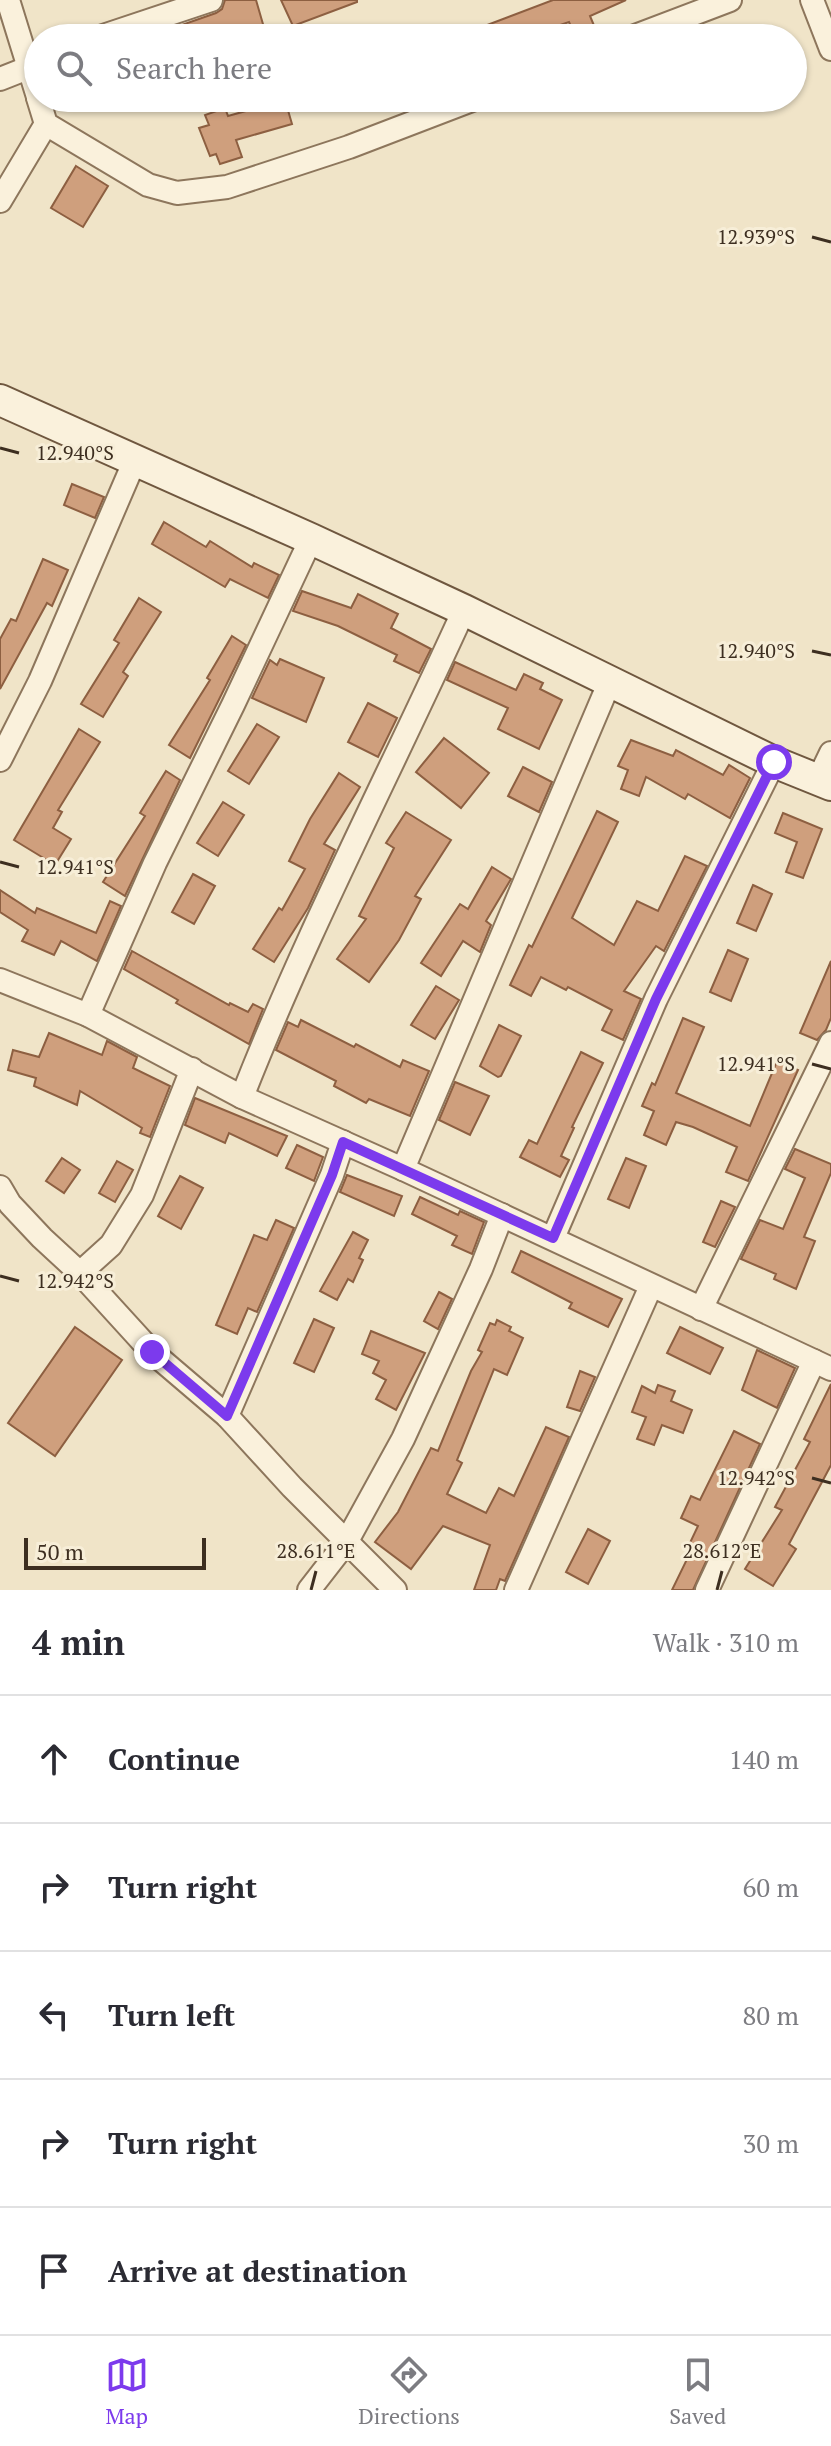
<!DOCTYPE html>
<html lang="en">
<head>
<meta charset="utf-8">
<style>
  body { margin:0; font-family:"PT Serif",serif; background:#f7f7f7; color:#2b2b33 }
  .scale { position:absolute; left:24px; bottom:20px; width:182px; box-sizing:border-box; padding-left:8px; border:4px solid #3d2e20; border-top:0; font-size:22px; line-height:28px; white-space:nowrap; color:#3d2e20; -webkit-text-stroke:6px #f7eed8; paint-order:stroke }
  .stop { position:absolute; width:24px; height:24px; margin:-18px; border:6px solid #7c3aed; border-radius:50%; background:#fff }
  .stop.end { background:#7c3aed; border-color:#fff; box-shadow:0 2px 8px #0008 }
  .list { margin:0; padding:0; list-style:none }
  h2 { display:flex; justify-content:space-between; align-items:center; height:104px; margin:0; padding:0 32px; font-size:34px }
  h2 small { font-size:26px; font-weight:400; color:#7c7c81 }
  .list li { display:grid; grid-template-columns:52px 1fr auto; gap:24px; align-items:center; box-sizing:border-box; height:128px; padding:0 32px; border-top:2px solid #e1e1e2 }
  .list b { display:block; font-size:30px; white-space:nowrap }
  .list em { font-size:26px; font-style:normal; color:#7c7c81 }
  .icon { flex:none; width:44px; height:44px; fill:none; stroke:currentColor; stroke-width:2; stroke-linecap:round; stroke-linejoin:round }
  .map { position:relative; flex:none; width:831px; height:1590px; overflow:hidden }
  .search { position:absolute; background:#fff; box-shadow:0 2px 6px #0004; left:24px; right:24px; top:24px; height:88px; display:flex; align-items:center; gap:20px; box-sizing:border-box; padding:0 28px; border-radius:44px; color:#7c7c81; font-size:30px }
  .sheet { height:744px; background:#fff }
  nav { display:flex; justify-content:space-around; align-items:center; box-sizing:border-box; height:112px; border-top:2px solid #e1e1e2; background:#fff; font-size:22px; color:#7c7c81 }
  nav a { display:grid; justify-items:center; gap:4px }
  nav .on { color:#7c3aed }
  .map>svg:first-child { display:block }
</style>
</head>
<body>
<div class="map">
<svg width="831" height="1590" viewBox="0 0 831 1590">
  <rect width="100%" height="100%" fill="#f0e4c8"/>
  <!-- building -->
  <g fill="#cf9f7d" stroke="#8d5f41" stroke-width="2">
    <path d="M 225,0 L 256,0 L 267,38 L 177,38 L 173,28 L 216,13 L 222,9 Z"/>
    <path d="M 281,0 L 357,0 L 357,2 L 293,26 Z"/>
    <path d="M 553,0 L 626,0 L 590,16 L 595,28 L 575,35 L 569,22 L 522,38 L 453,38 Z"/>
    <path d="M 285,100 L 292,124 L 236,140 L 242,157 L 220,164 L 216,154 L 210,156 L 199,128 L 209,125 L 205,115 L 225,108 L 228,116 Z"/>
    <path d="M 76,166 L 108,186 L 83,227 L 51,208 Z"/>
    <path d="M 72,484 L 104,497 L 95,518 L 64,505 Z"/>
    <path d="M 164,522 L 206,547 L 210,541 L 252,567 L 254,563 L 279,575 L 268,598 L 230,579 L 225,587 L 152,544 Z"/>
    <path d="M 43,559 L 68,570 L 52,606 L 47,603 L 0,689 L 0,639 L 11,619 L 16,621 Z"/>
    <path d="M 302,591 L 351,608 L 358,594 L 398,614 L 391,628 L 431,649 L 419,673 L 394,661 L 397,655 L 338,626 L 293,611 Z"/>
    <path d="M 139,598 L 161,612 L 123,672 L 128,676 L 103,717 L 81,704 L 119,643 L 114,640 Z"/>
    <path d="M 232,636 L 246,645 L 190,758 L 169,745 L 210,680 L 207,678 Z"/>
    <path d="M 280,659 L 324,678 L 306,722 L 252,698 L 270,660 L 277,665 Z"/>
    <path d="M 455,662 L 516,690 L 524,674 L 543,683 L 540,689 L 562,700 L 539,749 L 498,729 L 508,708 L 447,680 Z"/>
    <path d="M 368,703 L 397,718 L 378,757 L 348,742 Z"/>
    <path d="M 257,724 L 279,737 L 249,784 L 228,771 Z"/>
    <path d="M 79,729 L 100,742 L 58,810 L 62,812 L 53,828 L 71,839 L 55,865 L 14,840 Z"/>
    <path d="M 444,738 L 489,773 L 461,808 L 416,772 Z"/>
    <path d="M 631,740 L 673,756 L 676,750 L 723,775 L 729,765 L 750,778 L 730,818 L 688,794 L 685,799 L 646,777 L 639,796 L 621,789 L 628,770 L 618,766 Z"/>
    <path d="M 523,767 L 552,782 L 539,812 L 508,796 Z"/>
    <path d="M 166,771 L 180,780 L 125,896 L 103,882 L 145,816 L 140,813 Z"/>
    <path d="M 339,773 L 360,787 L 324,844 L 335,850 L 308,908 L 274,962 L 253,949 L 279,908 L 282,910 L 305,869 L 289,861 L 310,819 Z"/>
    <path d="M 223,802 L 244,815 L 218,856 L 197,843 Z"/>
    <path d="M 597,811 L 618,822 L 572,918 L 614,945 L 637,901 L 658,911 L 685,856 L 707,866 L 664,951 L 656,946 L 624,991 L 641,999 L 623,1040 L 602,1030 L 612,1010 L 568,987 L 566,990 L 541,977 L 531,996 L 510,985 L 529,945 L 532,947 Z"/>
    <path d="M 406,812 L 451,840 L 415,896 L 421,899 L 399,940 L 369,982 L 337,959 L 366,919 L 359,916 L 394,848 L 386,843 Z"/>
    <path d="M 783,813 L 822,829 L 803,878 L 786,872 L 797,842 L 775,833 Z"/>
    <path d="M 492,867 L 511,879 L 486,921 L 491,925 L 480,952 L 463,941 L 441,976 L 421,963 L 460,904 L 468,909 Z"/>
    <path d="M 193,874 L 215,886 L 194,924 L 172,912 Z"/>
    <path d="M 753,885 L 772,894 L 756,931 L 737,923 Z"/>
    <path d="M 0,890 L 35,913 L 37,908 L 96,933 L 110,901 L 121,906 L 97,961 L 61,941 L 54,955 L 22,941 L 28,930 L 0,912 Z"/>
    <path d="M 728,950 L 748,959 L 731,1001 L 710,992 Z"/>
    <path d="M 132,951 L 229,1005 L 230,1003 L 248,1012 L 253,1004 L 263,1009 L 249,1044 L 176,1003 L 178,1000 L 124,969 Z"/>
    <path d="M 831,961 L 831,1018 L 826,1030 L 817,1040 L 800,1033 Z"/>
    <path d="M 436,986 L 459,1000 L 435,1039 L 411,1025 Z"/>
    <path d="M 683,1018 L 704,1027 L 676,1093 L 750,1126 L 777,1061 L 798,1070 L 748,1181 L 726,1172 L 737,1147 L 693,1127 L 676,1122 L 666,1145 L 644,1135 L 654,1111 L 642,1106 L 652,1083 L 655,1085 Z"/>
    <path d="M 301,1020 L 354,1047 L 356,1044 L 400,1067 L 403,1060 L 429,1071 L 410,1116 L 369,1099 L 366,1103 L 334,1086 L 336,1081 L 276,1050 L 288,1022 L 298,1027 Z"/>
    <path d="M 499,1025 L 521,1036 L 501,1076 L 498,1077 L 480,1066 Z"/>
    <path d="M 49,1033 L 102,1055 L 107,1041 L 137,1057 L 133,1068 L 170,1086 L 150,1137 L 140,1133 L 142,1128 L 80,1091 L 77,1105 L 34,1086 L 36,1078 L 8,1070 L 13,1050 L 39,1057 Z"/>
    <path d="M 581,1052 L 603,1063 L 572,1127 L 574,1128 L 561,1156 L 569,1160 L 560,1177 L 520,1157 L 529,1140 L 537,1144 Z"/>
    <path d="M 455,1082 L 489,1096 L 470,1135 L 439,1120 Z"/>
    <path d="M 195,1098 L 287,1136 L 277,1156 L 229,1133 L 225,1143 L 185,1125 Z"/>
    <path d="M 297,1145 L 323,1157 L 314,1181 L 286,1168 Z"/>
    <path d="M 795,1149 L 831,1164 L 831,1173 L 804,1237 L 815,1241 L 796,1289 L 774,1279 L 776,1274 L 741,1259 L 760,1220 L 783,1229 L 805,1178 L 785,1169 Z"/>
    <path d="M 62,1158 L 80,1170 L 64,1193 L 46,1181 Z"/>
    <path d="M 626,1158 L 646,1166 L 629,1208 L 608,1199 Z"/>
    <path d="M 117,1161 L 133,1170 L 115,1202 L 99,1193 Z"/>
    <path d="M 347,1175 L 402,1196 L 394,1216 L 340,1192 Z"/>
    <path d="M 180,1176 L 203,1188 L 181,1229 L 158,1216 Z"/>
    <path d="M 420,1197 L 458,1215 L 460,1211 L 484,1222 L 472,1254 L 452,1245 L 457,1236 L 412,1214 Z"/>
    <path d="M 721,1201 L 735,1207 L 715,1247 L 703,1242 Z"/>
    <path d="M 276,1220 L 294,1228 L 257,1312 L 248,1308 L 237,1334 L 216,1325 L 254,1235 L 267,1240 Z"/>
    <path d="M 353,1232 L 368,1240 L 359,1258 L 363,1260 L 353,1282 L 348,1279 L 337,1300 L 320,1291 Z"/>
    <path d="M 521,1251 L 622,1299 L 608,1327 L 569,1308 L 572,1303 L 512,1272 Z"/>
    <path d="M 439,1292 L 452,1299 L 438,1329 L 424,1321 Z"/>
    <path d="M 314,1319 L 334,1328 L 314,1372 L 294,1363 Z"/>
    <path d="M 497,1320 L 511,1327 L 509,1331 L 523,1338 L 507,1375 L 494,1369 L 457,1460 L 462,1463 L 447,1494 L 486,1513 L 499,1488 L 514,1496 L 546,1427 L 569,1437 L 505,1581 L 500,1579 L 496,1590 L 474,1590 L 490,1545 L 443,1526 L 411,1569 L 375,1542 L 398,1512 L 431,1448 L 438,1451 L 471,1371 L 482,1352 L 478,1350 L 490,1323 L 495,1325 Z"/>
    <path d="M 75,1327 L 122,1360 L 55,1456 L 8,1423 Z"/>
    <path d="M 680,1327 L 723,1348 L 710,1374 L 667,1353 Z"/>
    <path d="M 371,1331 L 425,1353 L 396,1410 L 376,1399 L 386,1380 L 373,1373 L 379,1361 L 362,1354 Z"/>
    <path d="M 757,1350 L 795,1368 L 777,1408 L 742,1390 Z"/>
    <path d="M 580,1371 L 595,1377 L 580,1411 L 567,1407 Z"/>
    <path d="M 831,1384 L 831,1465 L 789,1544 L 796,1549 L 773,1586 L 745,1569 L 782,1510 L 775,1507 L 810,1442 L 804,1439 Z"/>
    <path d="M 658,1385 L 675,1391 L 671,1401 L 692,1410 L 683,1433 L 662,1425 L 654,1445 L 637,1439 L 646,1417 L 632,1412 L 642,1386 L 655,1393 Z"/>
    <path d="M 734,1431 L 760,1444 L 693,1590 L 672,1590 L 692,1549 L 688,1547 L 698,1526 L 681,1518 L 691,1496 L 700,1500 Z"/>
    <path d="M 588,1529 L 610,1541 L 588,1584 L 566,1572 Z"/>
  </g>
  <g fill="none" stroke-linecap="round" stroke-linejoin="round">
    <!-- minor casing -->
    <g stroke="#8d765c" stroke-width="26">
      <g id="minor">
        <path d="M 8,0 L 38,97"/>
        <path d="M 812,0 L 831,49"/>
        <path d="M 97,38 L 211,0"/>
        <path d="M 630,38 L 730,0"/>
        <path d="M 0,79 L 38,64"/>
        <path d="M 38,98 L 46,124 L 148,185 L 177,193 L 227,187 L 349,147 L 477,98"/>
        <path d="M 0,201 L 46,124"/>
        <path d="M 0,760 L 40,681 L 135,460"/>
        <path d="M 818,780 L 831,753"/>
        <path d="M 0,980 L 88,1015 L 242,1097 L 403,1169 L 831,1369"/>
        <path d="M 88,1015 L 155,863 L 233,705 L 311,539"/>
        <path d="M 242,1097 C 307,931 390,773 464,610"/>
        <path d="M 403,1169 L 610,681"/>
        <path d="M 0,1187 L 10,1204 L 42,1238 L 80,1273 L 152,1352 L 227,1416 L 292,1487 L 395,1590"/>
        <path d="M 553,1238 L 656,999 L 774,762"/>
        <path d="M 80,1273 L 111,1245 L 142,1195 L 192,1069"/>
        <path d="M 701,1309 L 831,1043"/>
        <path d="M 227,1416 L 332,1175 L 343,1142"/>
        <path d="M 309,1590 L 347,1541 L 403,1439 L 481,1269 L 502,1215"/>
        <path d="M 516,1590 L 651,1286"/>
        <path d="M 707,1590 L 814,1361"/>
      </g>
    </g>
    <!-- secondary casing -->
    <g stroke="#6f573f" stroke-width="34">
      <path id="secondary" d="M 0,400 L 311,539 L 464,610 L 774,762 L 831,785"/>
    </g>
    <!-- minor -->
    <use href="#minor" stroke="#faf1dc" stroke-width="22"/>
    <!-- secondary -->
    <use href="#secondary" stroke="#faf1dc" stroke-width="30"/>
  </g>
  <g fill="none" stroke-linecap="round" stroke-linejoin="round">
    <!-- route -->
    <path stroke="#7c3aed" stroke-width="10" d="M 152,1352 L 227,1416 L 332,1175 L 343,1142 L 553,1238 L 656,999 L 774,762"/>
  </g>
  <!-- ticks -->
  <path fill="none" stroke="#3d2e20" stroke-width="3" d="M 812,237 L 831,242M 0,448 L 19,453M 812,651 L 831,655M 0,862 L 19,867M 812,1064 L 831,1069M 0,1276 L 19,1281M 812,1478 L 831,1483M 311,1590 L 316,1571M 717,1590 L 722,1571"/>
  <g font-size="20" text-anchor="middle" fill="#3d2e20" stroke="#f7eed8" stroke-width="6" stroke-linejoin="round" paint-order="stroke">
    <text x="756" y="244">12.939°S</text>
    <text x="75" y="460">12.940°S</text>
    <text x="756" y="658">12.940°S</text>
    <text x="75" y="874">12.941°S</text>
    <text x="756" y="1071">12.941°S</text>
    <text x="75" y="1288">12.942°S</text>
    <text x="756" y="1485">12.942°S</text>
    <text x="316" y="1558">28.611°E</text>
    <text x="722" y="1558">28.612°E</text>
  </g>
</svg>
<div class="scale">50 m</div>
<div class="stop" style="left:774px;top:762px"></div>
<div class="stop end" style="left:152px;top:1352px"></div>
<div class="search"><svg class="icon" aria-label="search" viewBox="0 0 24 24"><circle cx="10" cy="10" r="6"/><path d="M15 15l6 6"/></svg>Search here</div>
</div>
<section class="sheet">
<h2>4 min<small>Walk · 310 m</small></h2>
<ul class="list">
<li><svg class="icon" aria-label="ahead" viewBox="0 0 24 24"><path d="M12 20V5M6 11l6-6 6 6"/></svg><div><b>Continue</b></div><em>140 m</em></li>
<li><svg class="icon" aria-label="right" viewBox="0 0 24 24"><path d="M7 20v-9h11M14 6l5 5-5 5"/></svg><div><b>Turn right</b></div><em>60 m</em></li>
<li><svg class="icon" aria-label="left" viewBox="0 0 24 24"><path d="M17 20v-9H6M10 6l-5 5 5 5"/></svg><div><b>Turn left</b></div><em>80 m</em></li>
<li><svg class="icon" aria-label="right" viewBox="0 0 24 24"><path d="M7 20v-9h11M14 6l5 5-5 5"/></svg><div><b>Turn right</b></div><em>30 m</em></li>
<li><svg class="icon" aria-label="arrive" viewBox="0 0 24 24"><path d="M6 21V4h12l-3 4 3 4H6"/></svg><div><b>Arrive at destination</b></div></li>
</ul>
</section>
<nav>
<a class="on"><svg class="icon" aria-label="map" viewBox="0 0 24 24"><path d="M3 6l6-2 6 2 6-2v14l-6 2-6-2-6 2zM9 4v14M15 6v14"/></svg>Map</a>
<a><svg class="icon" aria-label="directions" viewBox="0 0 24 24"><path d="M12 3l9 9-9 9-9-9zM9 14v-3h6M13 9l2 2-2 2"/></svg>Directions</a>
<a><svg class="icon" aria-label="saved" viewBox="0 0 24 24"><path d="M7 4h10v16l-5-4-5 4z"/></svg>Saved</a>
</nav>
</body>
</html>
